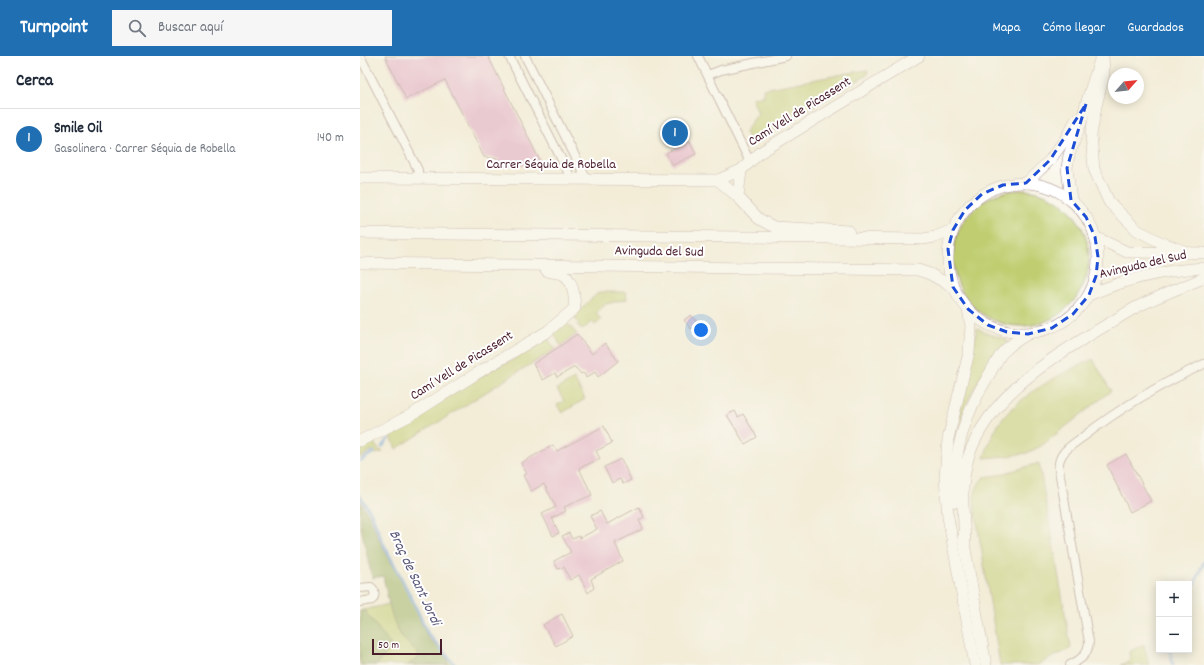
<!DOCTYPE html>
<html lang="es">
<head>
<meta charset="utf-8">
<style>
  body { margin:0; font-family:Dekko,sans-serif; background:#f6f6f7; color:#1f2937 }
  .controls { position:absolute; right:12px; bottom:12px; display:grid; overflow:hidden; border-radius:0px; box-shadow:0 2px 10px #0003 }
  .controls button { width:36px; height:36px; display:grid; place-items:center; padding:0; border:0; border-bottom:1px solid #e0e1e3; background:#fff; color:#1f2937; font:20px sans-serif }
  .compass { position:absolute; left:748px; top:12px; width:36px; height:36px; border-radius:50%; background:#fff; box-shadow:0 2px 10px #0003; rotate:63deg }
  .scale { position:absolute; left:12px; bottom:10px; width:70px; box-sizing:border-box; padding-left:4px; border:2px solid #4a1f2b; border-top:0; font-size:11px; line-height:14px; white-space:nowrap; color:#4a1f2b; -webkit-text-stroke:3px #fff; paint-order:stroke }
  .you { position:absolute; left:341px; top:274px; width:14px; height:14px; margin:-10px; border:3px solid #fff; border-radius:50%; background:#1a73e8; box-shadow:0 0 0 6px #1a73e833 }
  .badge { display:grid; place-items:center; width:26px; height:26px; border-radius:50%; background:#1f6fb2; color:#fff; font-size:13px; font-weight:700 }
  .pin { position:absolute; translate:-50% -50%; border:2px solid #fff; box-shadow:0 1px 4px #0006 }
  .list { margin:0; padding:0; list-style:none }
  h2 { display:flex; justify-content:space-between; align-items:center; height:52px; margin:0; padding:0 16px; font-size:17px }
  h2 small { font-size:13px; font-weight:400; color:#747a83 }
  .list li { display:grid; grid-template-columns:26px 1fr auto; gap:12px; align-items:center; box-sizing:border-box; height:60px; padding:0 16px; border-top:1px solid #e0e1e3 }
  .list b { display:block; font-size:15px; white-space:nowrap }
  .list p { margin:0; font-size:13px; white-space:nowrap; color:#747a83 }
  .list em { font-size:13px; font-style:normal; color:#747a83 }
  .icon { flex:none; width:22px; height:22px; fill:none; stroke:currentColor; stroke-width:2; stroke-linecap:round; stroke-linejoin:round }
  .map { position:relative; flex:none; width:844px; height:609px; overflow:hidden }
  header { display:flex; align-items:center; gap:24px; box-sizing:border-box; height:56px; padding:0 20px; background:#1f6fb2; color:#fff }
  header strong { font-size:19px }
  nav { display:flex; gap:22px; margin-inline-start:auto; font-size:14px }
  .search { width:280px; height:36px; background:#f6f6f7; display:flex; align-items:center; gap:10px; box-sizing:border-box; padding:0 14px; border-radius:0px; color:#747a83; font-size:15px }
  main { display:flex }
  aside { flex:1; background:#fff }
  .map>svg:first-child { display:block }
</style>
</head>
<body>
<header>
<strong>Turnpoint</strong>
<div class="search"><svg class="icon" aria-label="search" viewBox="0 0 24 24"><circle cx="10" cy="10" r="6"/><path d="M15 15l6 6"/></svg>Buscar aquí</div>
<nav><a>Mapa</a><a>Cómo llegar</a><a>Guardados</a></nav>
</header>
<main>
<aside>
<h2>Cerca<small></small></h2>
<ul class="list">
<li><span class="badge">1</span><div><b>Smile Oil</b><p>Gasolinera · Carrer Séquia de Robella</p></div><em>140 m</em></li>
</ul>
</aside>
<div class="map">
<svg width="844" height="609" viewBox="0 0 844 609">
  <rect width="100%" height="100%" fill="#fff"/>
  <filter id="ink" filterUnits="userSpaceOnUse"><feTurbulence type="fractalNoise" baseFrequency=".025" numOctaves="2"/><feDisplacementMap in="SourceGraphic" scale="8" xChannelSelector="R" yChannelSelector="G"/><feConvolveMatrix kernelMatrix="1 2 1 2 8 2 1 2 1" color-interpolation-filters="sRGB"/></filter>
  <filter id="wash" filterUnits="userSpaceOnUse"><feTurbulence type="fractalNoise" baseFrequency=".012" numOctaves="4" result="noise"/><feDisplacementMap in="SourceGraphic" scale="16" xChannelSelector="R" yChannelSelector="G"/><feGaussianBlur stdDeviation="0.9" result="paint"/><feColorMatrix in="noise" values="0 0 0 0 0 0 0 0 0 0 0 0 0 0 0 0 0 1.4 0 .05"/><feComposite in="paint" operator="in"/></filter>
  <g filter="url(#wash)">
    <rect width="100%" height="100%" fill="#f3edd8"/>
    <!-- green -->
    <g fill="#c0cd6f" stroke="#85764d">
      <path d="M 506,14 L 508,15 L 507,19 L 394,85 C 389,84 387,81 385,76 L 398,57 L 392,42 L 404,40 L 403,33 Z"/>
      <circle cx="661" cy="202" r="68"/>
      <path d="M 239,236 L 266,236 L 267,243 L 246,248 L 236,257 L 241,264 L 235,269 L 232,266 L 222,274 L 217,269 L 219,267 L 213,260 Z"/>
      <path d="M 206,266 L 217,278 L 201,290 L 193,276 Z"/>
      <path d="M 617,272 L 629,278 L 646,283 L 648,285 C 631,307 613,329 603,356 C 599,369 596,384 592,398 L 596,370 Z"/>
      <path d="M 187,282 L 196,293 L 153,319 L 36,393 L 30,378 L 130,314 L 151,305 Z"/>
      <path d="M 733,303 L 751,335 L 681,390 L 667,397 L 648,400 L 624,402 C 628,390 633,375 641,365 C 662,337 702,317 733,303 Z"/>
      <path d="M 214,323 L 225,343 L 202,357 L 197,349 L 204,345 L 197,333 Z"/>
      <path d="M 13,385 L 17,392 L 23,396 L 15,398 L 12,394 L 0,402 L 0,389 Z"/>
      <path d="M 679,407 L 711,592 L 677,609 L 640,609 L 614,447 C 614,436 616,430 624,421 L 638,419 Z"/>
      <path d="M 28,542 L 51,542 L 68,582 L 96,609 L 0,609 L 0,555 L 29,548 Z"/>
      <path d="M 784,588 L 789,609 L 761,609 L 770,605 L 769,596 Z"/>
    </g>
    <!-- forest -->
    <g fill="#98b062" stroke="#716846">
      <path d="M 0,445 L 9,459 L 20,486 L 51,542 L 68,582 L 86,599 L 88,605 L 88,609 L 48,609 L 58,602 L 59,599 C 55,592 47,588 42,581 C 30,563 28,541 23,520 L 12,522 L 0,467 Z"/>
      <path d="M 4,554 L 30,588 L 31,592 L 17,609 L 3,609 L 0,607 L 0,555 Z"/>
    </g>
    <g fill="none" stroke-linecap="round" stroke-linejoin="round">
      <!-- stream -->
      <g stroke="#72a2dc" stroke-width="3">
        <path d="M 22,391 L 28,383"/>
        <path d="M 0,405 L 14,396"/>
        <path d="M 0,440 L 11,457 L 22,485 L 53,545 L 68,578 L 95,609"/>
        <path d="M 829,542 L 844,506"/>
        <path d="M 810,594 L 813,609"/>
      </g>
    </g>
    <g id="blocks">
      <!-- building -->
      <g fill="#e09fc7">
        <path d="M 25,0 L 128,0 L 182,109 L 138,110 L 138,103 L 124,101 L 85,24 L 46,43 Z"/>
        <path d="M 330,85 L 336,98 L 313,109 L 306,97 Z"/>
        <path d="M 331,259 L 338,267 L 331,273 L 324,264 Z"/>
        <path d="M 217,278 L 232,298 L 245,287 L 258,305 L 238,321 L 235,316 L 226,322 L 225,319 L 223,317 L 221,318 L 215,311 L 197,321 L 195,317 L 183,324 L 173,308 L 199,291 Z"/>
        <path d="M 375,355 L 378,361 L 383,358 L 397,381 L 385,388 L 367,359 Z"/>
        <path d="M 244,370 L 252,387 L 236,395 L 240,403 L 219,412 L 232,439 L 204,451 L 206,455 L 192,462 L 199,477 L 193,480 L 182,458 L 196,451 L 184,428 L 171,435 L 163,419 L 167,418 L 161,407 L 193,389 L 197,395 Z"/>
        <path d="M 766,398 L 791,445 L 770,456 L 747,409 Z"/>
        <path d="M 261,403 L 271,424 L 263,428 L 260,423 L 252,427 L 244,411 Z"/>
        <path d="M 279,451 L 284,461 L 279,464 L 283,473 L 255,487 L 263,505 L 231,523 L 234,532 L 228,537 L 219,519 L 210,524 L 204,511 L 198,513 L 194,505 L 211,496 L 202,480 L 209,477 L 212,483 L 219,480 L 220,482 L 237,473 L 230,460 L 240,455 L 247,468 Z"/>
        <path d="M 202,558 L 213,580 L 196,590 L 183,569 Z"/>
      </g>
    </g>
  </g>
  <g filter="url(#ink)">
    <use href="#blocks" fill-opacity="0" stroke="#9e8682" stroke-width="1"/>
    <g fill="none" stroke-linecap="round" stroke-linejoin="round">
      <!-- street casing -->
      <g stroke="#9e8682" stroke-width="10">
        <g id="street">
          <path d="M 0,0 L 58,114 L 58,123"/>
          <path d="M 149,0 L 212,124"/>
          <path d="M 165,0 L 227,124"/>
          <path d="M 338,0 L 390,106"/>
          <path d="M 348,19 L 361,14 L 426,0"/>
          <path d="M 0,532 L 11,531 C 15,534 16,539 12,544 L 0,546"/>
          <path d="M 710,609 C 720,604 728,599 729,586 L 699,414 C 698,408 699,404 702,399 C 706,392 716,386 723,381 C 760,352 801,328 844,308"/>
        </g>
      </g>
      <!-- secondary casing -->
      <g stroke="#9e8682" stroke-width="12">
        <g id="secondary">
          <path d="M 743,0 L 744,18 L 736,50 L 731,79 L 734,113 L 749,146 L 777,174 L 800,186 L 829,197"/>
          <path d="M 381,114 L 378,141 L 399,163 L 414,171 L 489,175"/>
          <path d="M 0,122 L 358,124 L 381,114 L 401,96 L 559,0"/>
          <path d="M 358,124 L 378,141"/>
          <path d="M 666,127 L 690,104 L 706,82 L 717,62"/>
          <circle cx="663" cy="202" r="75"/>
          <path d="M 711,144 L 707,112 L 709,99 L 722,64 L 726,48 L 740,4"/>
          <path d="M 0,177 L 563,183 L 575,181 L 593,174"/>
          <path d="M 735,181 L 767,196 L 844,197"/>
          <path d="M 0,207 L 558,214 L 570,218 L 593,231"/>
          <path d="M 729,239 C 765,223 805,214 844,212"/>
          <path d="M 608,253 L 611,270 L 609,296 L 588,383 L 585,422 L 588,461 L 615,609"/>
          <path d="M 0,385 L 51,359 L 116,318 L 188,275 L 215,252 C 214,241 214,223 202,218 C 197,216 191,217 186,214"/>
          <path d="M 596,446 C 591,398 605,357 630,317 C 634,310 638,302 643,296 C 650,289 659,283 668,278"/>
          <path d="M 603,482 L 626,609"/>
          <path d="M 605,489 C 604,457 599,429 609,399 C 630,339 691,302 743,271 C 757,263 771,253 785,247 C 804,238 824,230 844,222"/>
        </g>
      </g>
      <!-- street -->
      <use href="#street" stroke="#fff" stroke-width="8"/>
      <!-- secondary -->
      <use href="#secondary" stroke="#fff" stroke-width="11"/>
    </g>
  </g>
  <!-- marked area -->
  <path d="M0 0H844V609H0ZM 726,48 L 707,112 L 711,144 L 726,161 L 735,181 L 738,201 L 736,220 L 729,239 L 713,258 L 692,272 L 668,278 L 647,276 L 628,269 L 608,253 L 593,231 L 588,193 L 593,174 L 605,154 L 622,138 L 643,129 L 666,127 L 690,104 Z" fill="#f3edd8" fill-opacity=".55" fill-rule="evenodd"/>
  <path fill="none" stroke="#1d4ed8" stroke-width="3" stroke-dasharray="8 5" stroke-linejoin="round" d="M 726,48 L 707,112 L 711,144 L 726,161 L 735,181 L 738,201 L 736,220 L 729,239 L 713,258 L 692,272 L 668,278 L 647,276 L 628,269 L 608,253 L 593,231 L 588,193 L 593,174 L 605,154 L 622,138 L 643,129 L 666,127 L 690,104 Z"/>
  <g text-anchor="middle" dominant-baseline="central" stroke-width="4" stroke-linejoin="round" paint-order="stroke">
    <!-- street labels -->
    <g font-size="14" fill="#4a1f2b" stroke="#fff">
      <text transform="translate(440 56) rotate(-32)">Camí Vell de Picassent</text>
      <text x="191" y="109">Carrer Séquia de Robella</text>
      <text transform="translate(299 196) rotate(1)">Avinguda del Sud</text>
      <text transform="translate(783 209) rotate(-13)">Avinguda del Sud</text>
      <text transform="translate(102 310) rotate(-32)">Camí Vell de Picassent</text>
    </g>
    <!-- water labels -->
    <g font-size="15" font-style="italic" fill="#5c5a7b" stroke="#fff">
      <text transform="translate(54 522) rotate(65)">Braç de Sant Jordi</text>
    </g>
  </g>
</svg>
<div class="controls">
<button>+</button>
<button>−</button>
</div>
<svg class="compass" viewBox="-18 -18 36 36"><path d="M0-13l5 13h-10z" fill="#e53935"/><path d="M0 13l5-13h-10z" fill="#747a83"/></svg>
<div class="scale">50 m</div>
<div class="you"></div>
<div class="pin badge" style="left:315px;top:77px">1</div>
</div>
</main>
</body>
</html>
